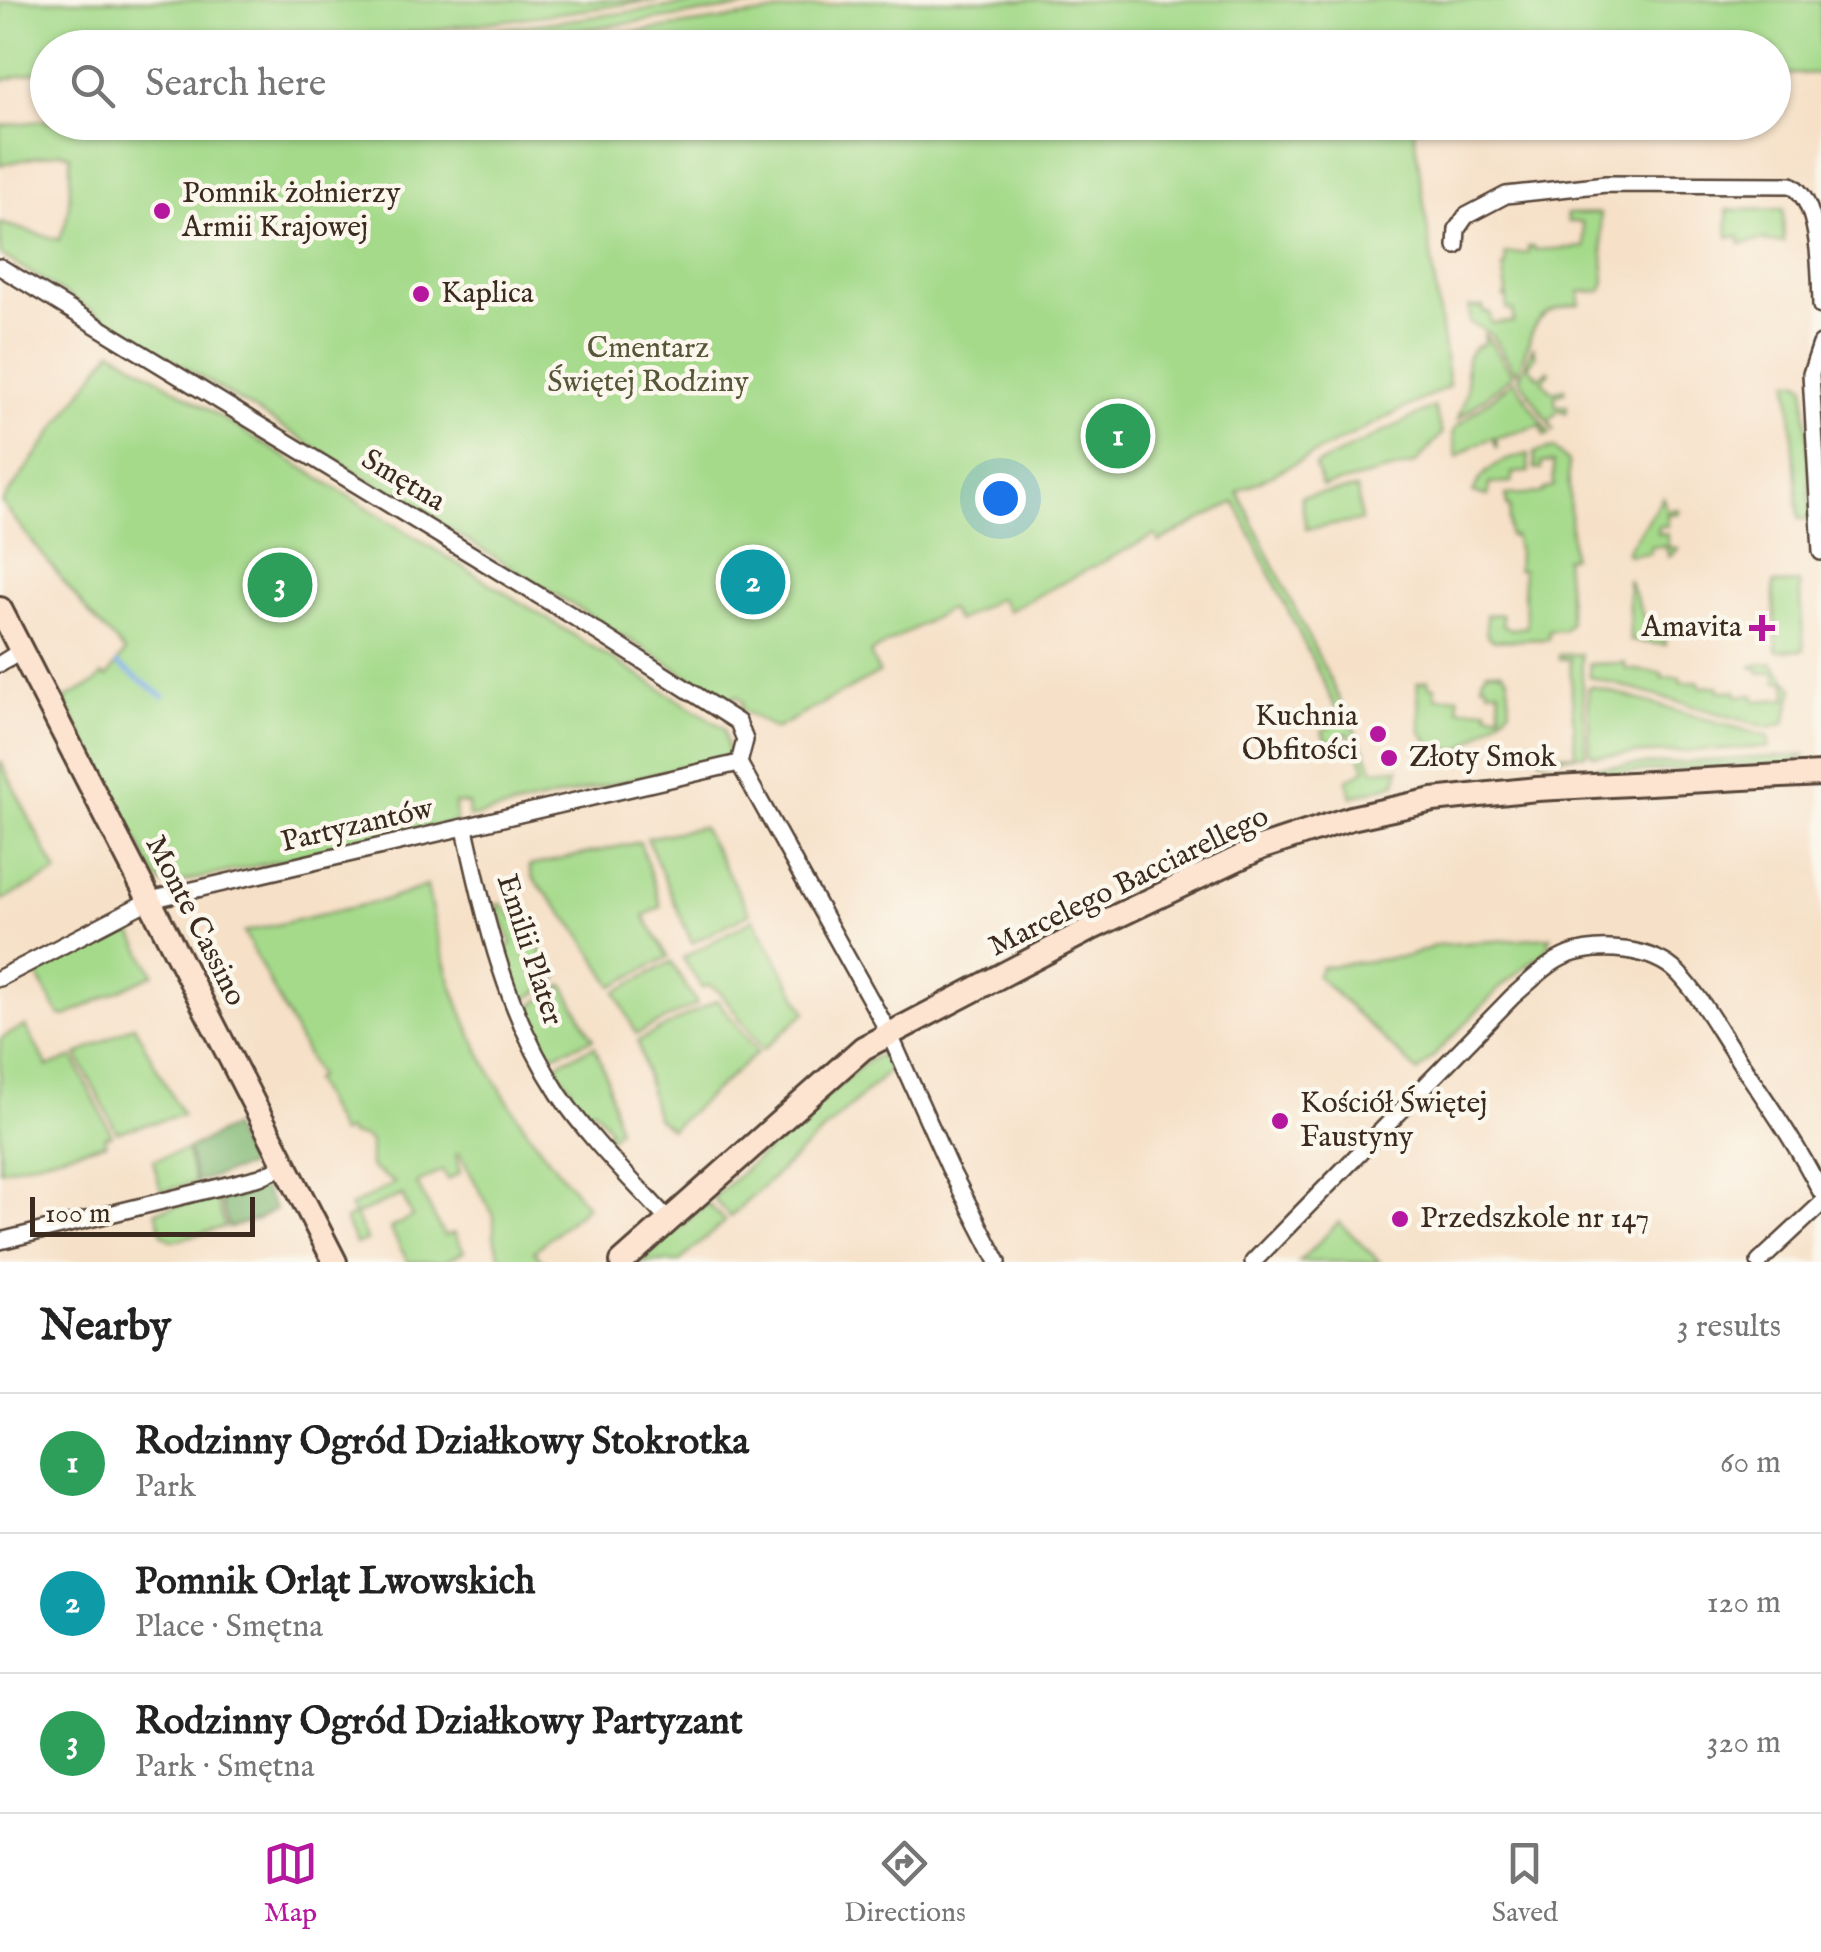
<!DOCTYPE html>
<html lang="en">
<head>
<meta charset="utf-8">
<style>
  body { margin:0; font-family:"IM FELL English",serif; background:#f6f6f6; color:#222 }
  .scale { position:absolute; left:30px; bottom:25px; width:225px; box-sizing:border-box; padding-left:10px; border:5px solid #3b2a1e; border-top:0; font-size:28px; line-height:35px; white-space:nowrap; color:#3b2a1e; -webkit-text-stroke:8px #fbf7ec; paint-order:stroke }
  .you { position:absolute; left:1000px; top:498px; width:35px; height:35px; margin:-25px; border:8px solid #fff; border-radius:50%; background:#1a73e8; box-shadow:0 0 0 15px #1a73e833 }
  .badge { display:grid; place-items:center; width:65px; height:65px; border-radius:50%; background:#b5179e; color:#fff; font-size:32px; font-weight:700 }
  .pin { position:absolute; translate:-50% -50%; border:5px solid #fff; box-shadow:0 2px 10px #0006 }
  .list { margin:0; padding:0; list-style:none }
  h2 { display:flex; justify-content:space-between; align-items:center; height:130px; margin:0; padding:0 40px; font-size:42px }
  h2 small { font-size:32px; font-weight:400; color:#767676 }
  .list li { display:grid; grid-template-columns:65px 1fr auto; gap:30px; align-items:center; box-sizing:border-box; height:140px; padding:0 40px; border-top:2px solid #e0e0e0 }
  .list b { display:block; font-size:38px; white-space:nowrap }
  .list p { margin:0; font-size:32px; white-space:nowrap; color:#767676 }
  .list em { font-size:32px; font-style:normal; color:#767676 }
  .icon { flex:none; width:55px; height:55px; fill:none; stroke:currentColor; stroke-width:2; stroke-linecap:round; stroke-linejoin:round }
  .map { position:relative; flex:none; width:1821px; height:1262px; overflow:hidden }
  .search { position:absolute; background:#fff; box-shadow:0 2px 8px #0004; left:30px; right:30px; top:30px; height:110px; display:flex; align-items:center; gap:25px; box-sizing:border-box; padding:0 35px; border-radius:55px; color:#767676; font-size:38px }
  .sheet { height:550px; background:#fff }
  nav { display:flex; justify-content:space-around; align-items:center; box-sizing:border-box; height:140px; border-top:2px solid #e0e0e0; background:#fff; font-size:28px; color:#767676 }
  nav a { display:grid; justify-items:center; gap:5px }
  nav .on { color:#b5179e }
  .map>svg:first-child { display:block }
</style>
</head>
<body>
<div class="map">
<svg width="1821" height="1262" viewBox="0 0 1821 1262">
  <rect width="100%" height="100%" fill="#fbf7ec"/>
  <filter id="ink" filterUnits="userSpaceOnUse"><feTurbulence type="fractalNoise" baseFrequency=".01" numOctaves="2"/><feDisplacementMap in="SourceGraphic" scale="20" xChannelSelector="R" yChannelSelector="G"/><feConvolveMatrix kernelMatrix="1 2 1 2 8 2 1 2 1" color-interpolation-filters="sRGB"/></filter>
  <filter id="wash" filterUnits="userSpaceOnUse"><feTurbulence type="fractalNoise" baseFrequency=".0048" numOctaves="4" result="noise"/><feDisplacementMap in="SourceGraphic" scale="40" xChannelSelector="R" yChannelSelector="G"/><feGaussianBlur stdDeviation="2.25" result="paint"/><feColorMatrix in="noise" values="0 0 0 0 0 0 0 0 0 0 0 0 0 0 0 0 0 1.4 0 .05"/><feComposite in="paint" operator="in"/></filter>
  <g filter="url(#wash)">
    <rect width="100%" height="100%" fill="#f6e0c7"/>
    <!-- green -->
    <g fill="#a5da8b" stroke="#708254" stroke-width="2.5">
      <path d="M 13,0 L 658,0 L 304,47 L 48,48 L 47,69 L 0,81 L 0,2 Z"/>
      <path d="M 721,0 L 797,0 L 457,47 L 359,47 Z"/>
      <path d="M 864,0 L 1821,0 L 1821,73 L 1774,75 L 1774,48 L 526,47 Z"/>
      <path d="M 47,120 L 48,122 L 1413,123 L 1449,386 L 1238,492 L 1374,770 L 1399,768 L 1396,783 L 1352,797 L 1347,780 L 1366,769 L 1348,733 L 1328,743 L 1322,731 L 1342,721 L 1235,502 L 1159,542 L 1155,535 L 1008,611 L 999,598 L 957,621 L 949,609 L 870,653 L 879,673 L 775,729 L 741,709 L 743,702 L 737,696 L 726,699 L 0,254 L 0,223 L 59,240 C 72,214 70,184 70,155 L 60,152 L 0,165 L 0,126 Z"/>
      <path d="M 1783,209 L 1784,242 L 1766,242 L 1765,240 L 1741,244 L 1740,237 L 1728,237 L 1727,210 Z"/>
      <path d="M 1600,213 L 1605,281 L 1602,291 L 1580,292 L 1580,304 C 1526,311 1537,330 1517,372 L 1515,371 L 1490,333 L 1470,323 L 1469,307 L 1483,307 L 1484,312 L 1490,313 L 1491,323 L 1513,322 L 1513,310 L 1507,310 L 1507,297 L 1504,297 L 1507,292 L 1503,267 L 1506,266 L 1505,254 L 1528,253 L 1528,247 L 1534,247 L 1535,250 L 1585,247 L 1582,222 L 1568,222 L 1567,214 Z"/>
      <path d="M 1484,333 L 1513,375 L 1458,419 C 1461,409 1466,399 1467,388 C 1467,367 1460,352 1485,343 Z"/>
      <path d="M 1533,347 L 1536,356 L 1528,366 L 1539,377 L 1548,370 L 1550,372 L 1542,381 L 1553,392 L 1564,388 L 1565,391 L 1555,396 L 1556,406 L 1567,406 L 1566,413 L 1559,410 L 1549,421 L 1554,431 L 1519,378 Z"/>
      <path d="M 112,350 L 724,728 L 729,756 L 469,818 L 468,804 L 455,803 L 456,822 L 182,882 L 162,884 L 156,878 L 64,699 L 95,683 L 102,675 L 107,677 L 125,652 L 90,615 L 2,503 Z"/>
      <path d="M 1514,380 L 1550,434 L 1545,436 L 1541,425 L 1496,438 L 1497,449 L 1493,438 C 1479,442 1468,448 1457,458 L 1453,433 L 1456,427 Z"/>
      <path d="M 1789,381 L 1800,381 L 1805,385 L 1811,513 L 1808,519 L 1799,519 Z"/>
      <path d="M 1434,407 L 1442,434 L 1415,464 L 1322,487 L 1315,466 Z"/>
      <path d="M 1554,448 L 1568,462 L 1572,557 L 1565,558 L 1570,622 L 1564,630 L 1548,631 L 1548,639 L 1493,641 L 1487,636 L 1486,615 L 1502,614 L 1503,626 L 1511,629 L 1527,627 L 1522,570 L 1517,570 L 1518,553 L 1514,536 L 1509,536 L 1510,507 L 1507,506 L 1506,495 L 1542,493 L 1543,490 L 1554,486 L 1553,462 L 1541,463 L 1541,469 L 1535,469 L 1534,453 Z"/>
      <path d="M 1528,454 L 1529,472 L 1512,473 L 1512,482 L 1489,484 L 1488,496 L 1473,493 C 1483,467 1502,460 1528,454 Z"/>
      <path d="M 1357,489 L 1361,521 L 1306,529 L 1301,496 Z"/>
      <path d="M 1663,497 L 1666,510 L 1679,509 L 1679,513 L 1667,514 L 1668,526 L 1658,526 L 1657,533 L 1667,534 L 1668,546 L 1678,549 L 1669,557 L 1665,546 L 1651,546 L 1650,553 L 1627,555 L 1627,550 Z"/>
      <path d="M 1628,579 L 1645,620 L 1665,640 L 1666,645 L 1630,641 Z"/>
      <path d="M 1799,583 L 1804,650 L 1777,651 L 1773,584 Z"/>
      <path d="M 1581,654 L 1586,754 L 1540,759 L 1540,756 L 1575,754 L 1570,659 L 1559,659 L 1559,655 Z"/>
      <path d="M 1625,663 L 1626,669 L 1662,673 L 1662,678 L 1681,677 L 1681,683 L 1699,682 L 1700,687 L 1718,686 L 1719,691 L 1736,691 L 1737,696 L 1754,695 L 1755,701 L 1787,699 L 1786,681 L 1777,682 L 1776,672 L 1759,673 L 1758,668 L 1753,668 L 1752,665 L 1772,663 L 1794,688 L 1785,723 L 1770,728 L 1590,677 L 1589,664 Z"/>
      <path d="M 1487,671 L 1502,671 L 1508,677 L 1510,709 L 1462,749 L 1443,750 L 1430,743 L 1421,732 L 1417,683 L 1428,680 L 1429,686 L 1435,687 L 1436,698 L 1458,696 L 1459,709 L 1487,708 L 1488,713 L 1500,713 L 1499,689 L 1488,690 L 1487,684 L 1482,684 L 1482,678 Z"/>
      <path d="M 1591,686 L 1769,737 L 1769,747 L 1594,756 L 1590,752 L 1588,688 Z"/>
      <path d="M 1807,755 L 1792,763 L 1540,778 L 1540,771 Z"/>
      <path d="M 0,760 L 57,873 L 2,900 L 0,895 Z"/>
      <path d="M 702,827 L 750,913 L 692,943 L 647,838 Z"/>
      <path d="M 640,842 L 661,907 L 644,916 L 668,957 L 613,986 L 581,935 L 533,878 L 529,866 Z"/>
      <path d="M 427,886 C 452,1023 498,1101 587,1206 L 534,1251 L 544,1262 L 502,1262 L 494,1237 L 494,1216 L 459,1153 L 456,1155 L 460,1173 L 448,1180 L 442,1170 L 417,1184 L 444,1236 L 454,1233 L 464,1251 L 444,1262 L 408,1262 L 390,1228 L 412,1217 L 402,1195 L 355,1215 L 367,1241 L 356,1244 L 345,1220 L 354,1215 L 350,1207 L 395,1183 L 370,1167 L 370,1142 L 364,1137 L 350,1135 L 348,1130 L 340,1134 L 313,1080 L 318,1077 L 244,932 L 389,899 Z"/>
      <path d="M 501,904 L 529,933 L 559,978 L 521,1003 L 502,953 L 512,943 L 496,905 Z"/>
      <path d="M 754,919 L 806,1012 L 763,1050 L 721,993 L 709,985 L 702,988 L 683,958 Z"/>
      <path d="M 128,926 L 154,974 L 64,1017 L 60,1016 L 36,973 Z"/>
      <path d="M 1551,937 L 1545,951 L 1504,984 L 1418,1072 L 1317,976 L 1322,967 L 1409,956 L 1437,945 Z"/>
      <path d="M 671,962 L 697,1004 L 636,1034 L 616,992 Z"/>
      <path d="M 564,985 L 593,1039 L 550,1056 L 524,1011 Z"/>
      <path d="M 717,1000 L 758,1052 L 671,1129 L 656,1117 L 638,1041 Z"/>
      <path d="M 134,1025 L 182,1115 L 117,1132 L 77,1055 Z"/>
      <path d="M 25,1026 L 48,1067 L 73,1057 L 112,1135 L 104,1137 L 106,1143 L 0,1170 L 0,1039 Z"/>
      <path d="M 595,1046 L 607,1079 L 618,1129 L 608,1140 L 604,1134 L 610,1129 L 593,1109 L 584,1116 L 567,1092 L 571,1088 L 553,1065 Z"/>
      <path d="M 881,1056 L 890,1070 L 730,1217 L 713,1198 L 856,1070 L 872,1058 Z"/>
      <path d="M 186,1150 L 195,1183 L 161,1191 L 153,1160 Z"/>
      <path d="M 215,1196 L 225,1227 L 173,1241 L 162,1234 L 156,1211 Z"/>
      <path d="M 707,1203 L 725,1221 L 679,1262 L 641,1262 Z"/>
      <path d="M 1339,1222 L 1377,1259 L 1380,1262 L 1299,1262 Z"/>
    </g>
    <!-- forest -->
    <g fill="#84ba77" stroke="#60724a" stroke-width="2.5">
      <path d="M 231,1127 L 249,1166 L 196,1182 L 188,1149 Z"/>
      <path d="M 255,1184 L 261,1184 L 275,1209 L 258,1219 L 229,1228 L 218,1194 Z"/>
    </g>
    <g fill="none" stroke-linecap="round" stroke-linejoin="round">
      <!-- stream -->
      <path stroke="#7babe6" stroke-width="5" d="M 117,664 L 163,696"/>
    </g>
  </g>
  <g filter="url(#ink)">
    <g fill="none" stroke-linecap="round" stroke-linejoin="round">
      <!-- street casing -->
      <g stroke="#574537" stroke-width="20">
        <g id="street">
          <path d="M 1456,246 L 1457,229 L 1466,216 L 1506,195 L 1606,184 L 1791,185 C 1821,202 1820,274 1821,306"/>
          <path d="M 0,267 L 574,617 L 738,722 L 745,740 L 739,763"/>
          <path d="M 1821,344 L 1811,374 L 1821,552"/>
          <path d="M 0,664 L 21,651"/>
          <path d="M 739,763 L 889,1033 L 949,1167 L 998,1262"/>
          <path d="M 465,829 C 486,922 506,1013 559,1094 C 590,1140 632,1180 669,1221"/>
          <path d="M 0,978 L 150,900 L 739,763"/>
          <path d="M 0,1241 L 260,1177 L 286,1165"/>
          <path d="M 1253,1262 L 1513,996 C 1530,982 1547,963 1568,955 C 1600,943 1653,948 1678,973 C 1702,998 1720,1033 1740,1062 C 1769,1105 1798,1146 1821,1192"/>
          <path d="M 1759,1262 L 1821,1204"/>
        </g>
      </g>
      <!-- secondary casing -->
      <g stroke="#574537" stroke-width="28">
        <g id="secondary">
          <path d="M 0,609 L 335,1262"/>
          <path d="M 622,1262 L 863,1048 L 1092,928 L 1260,848 L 1351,818 L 1433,800 L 1537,789 L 1821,774"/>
        </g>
      </g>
      <!-- street -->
      <use href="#street" stroke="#fff" stroke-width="15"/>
      <!-- secondary -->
      <use href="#secondary" stroke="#fde4d1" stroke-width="22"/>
    </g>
  </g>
  <!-- markers -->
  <g fill="#b5179e" stroke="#fbf7ec" stroke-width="4">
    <circle cx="162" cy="211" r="10"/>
    <circle cx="421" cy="294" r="10"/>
    <path d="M1757 613h10v10h10v10h-10v10h-10v-10h-10v-10h10z"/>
    <circle cx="1378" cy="734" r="10"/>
    <circle cx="1389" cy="758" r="10"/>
    <circle cx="1280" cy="1121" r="10"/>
    <circle cx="1400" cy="1219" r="10"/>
  </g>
  <g text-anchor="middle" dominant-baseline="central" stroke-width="9" stroke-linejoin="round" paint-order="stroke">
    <!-- poi labels -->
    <g font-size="30" fill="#3b2a1e" stroke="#fbf7ec" text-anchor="start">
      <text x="182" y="194">Pomnik żołnierzy<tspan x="182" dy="34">Armii Krajowej</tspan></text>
      <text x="441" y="294">Kaplica</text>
      <text x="1742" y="628" text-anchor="end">Amavita</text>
      <text x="1358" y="717" text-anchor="end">Kuchnia<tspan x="1358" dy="34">Obfitości</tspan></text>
      <text x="1409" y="758">Złoty Smok</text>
      <text x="1300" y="1104">Kościół Świętej<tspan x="1300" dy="34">Faustyny</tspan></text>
      <text x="1420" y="1219">Przedszkole nr 147</text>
    </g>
    <!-- park labels -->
    <g font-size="30" fill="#565639" stroke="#fbf7ec">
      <text x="648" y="349">Cmentarz<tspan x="648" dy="34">Świętej Rodziny</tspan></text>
    </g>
    <!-- street labels -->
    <g font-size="30" fill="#3b2a1e" stroke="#fbf7ec">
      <text transform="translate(403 481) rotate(31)">Smętna</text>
      <text transform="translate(357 826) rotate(-13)">Partyzantów</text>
      <text transform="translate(1129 882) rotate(-26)">Marcelego Bacciarellego</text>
      <text transform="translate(195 921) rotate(63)">Monte Cassino</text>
      <text transform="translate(529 950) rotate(72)">Emilii Plater</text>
    </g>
  </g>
</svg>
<div class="scale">100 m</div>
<div class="you"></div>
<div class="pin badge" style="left:1118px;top:436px;background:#2e9e5b">1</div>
<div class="pin badge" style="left:753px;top:582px;background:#0f9aa8">2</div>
<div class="pin badge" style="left:280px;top:585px;background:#2e9e5b">3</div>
<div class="search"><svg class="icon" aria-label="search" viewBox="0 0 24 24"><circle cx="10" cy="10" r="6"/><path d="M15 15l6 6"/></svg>Search here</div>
</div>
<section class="sheet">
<h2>Nearby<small>3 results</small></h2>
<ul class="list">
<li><span class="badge" style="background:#2e9e5b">1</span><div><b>Rodzinny Ogród Działkowy Stokrotka</b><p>Park</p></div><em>60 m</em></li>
<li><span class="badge" style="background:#0f9aa8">2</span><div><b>Pomnik Orląt Lwowskich</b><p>Place · Smętna</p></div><em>120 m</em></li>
<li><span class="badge" style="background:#2e9e5b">3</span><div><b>Rodzinny Ogród Działkowy Partyzant</b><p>Park · Smętna</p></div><em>320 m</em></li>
</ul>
</section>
<nav>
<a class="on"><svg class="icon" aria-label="map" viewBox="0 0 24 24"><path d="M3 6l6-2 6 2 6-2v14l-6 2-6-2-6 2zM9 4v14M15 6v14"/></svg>Map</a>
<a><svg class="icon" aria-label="directions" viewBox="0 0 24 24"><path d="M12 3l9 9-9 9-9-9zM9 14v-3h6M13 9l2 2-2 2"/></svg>Directions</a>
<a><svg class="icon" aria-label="saved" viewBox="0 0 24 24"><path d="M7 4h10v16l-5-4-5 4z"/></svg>Saved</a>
</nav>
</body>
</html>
